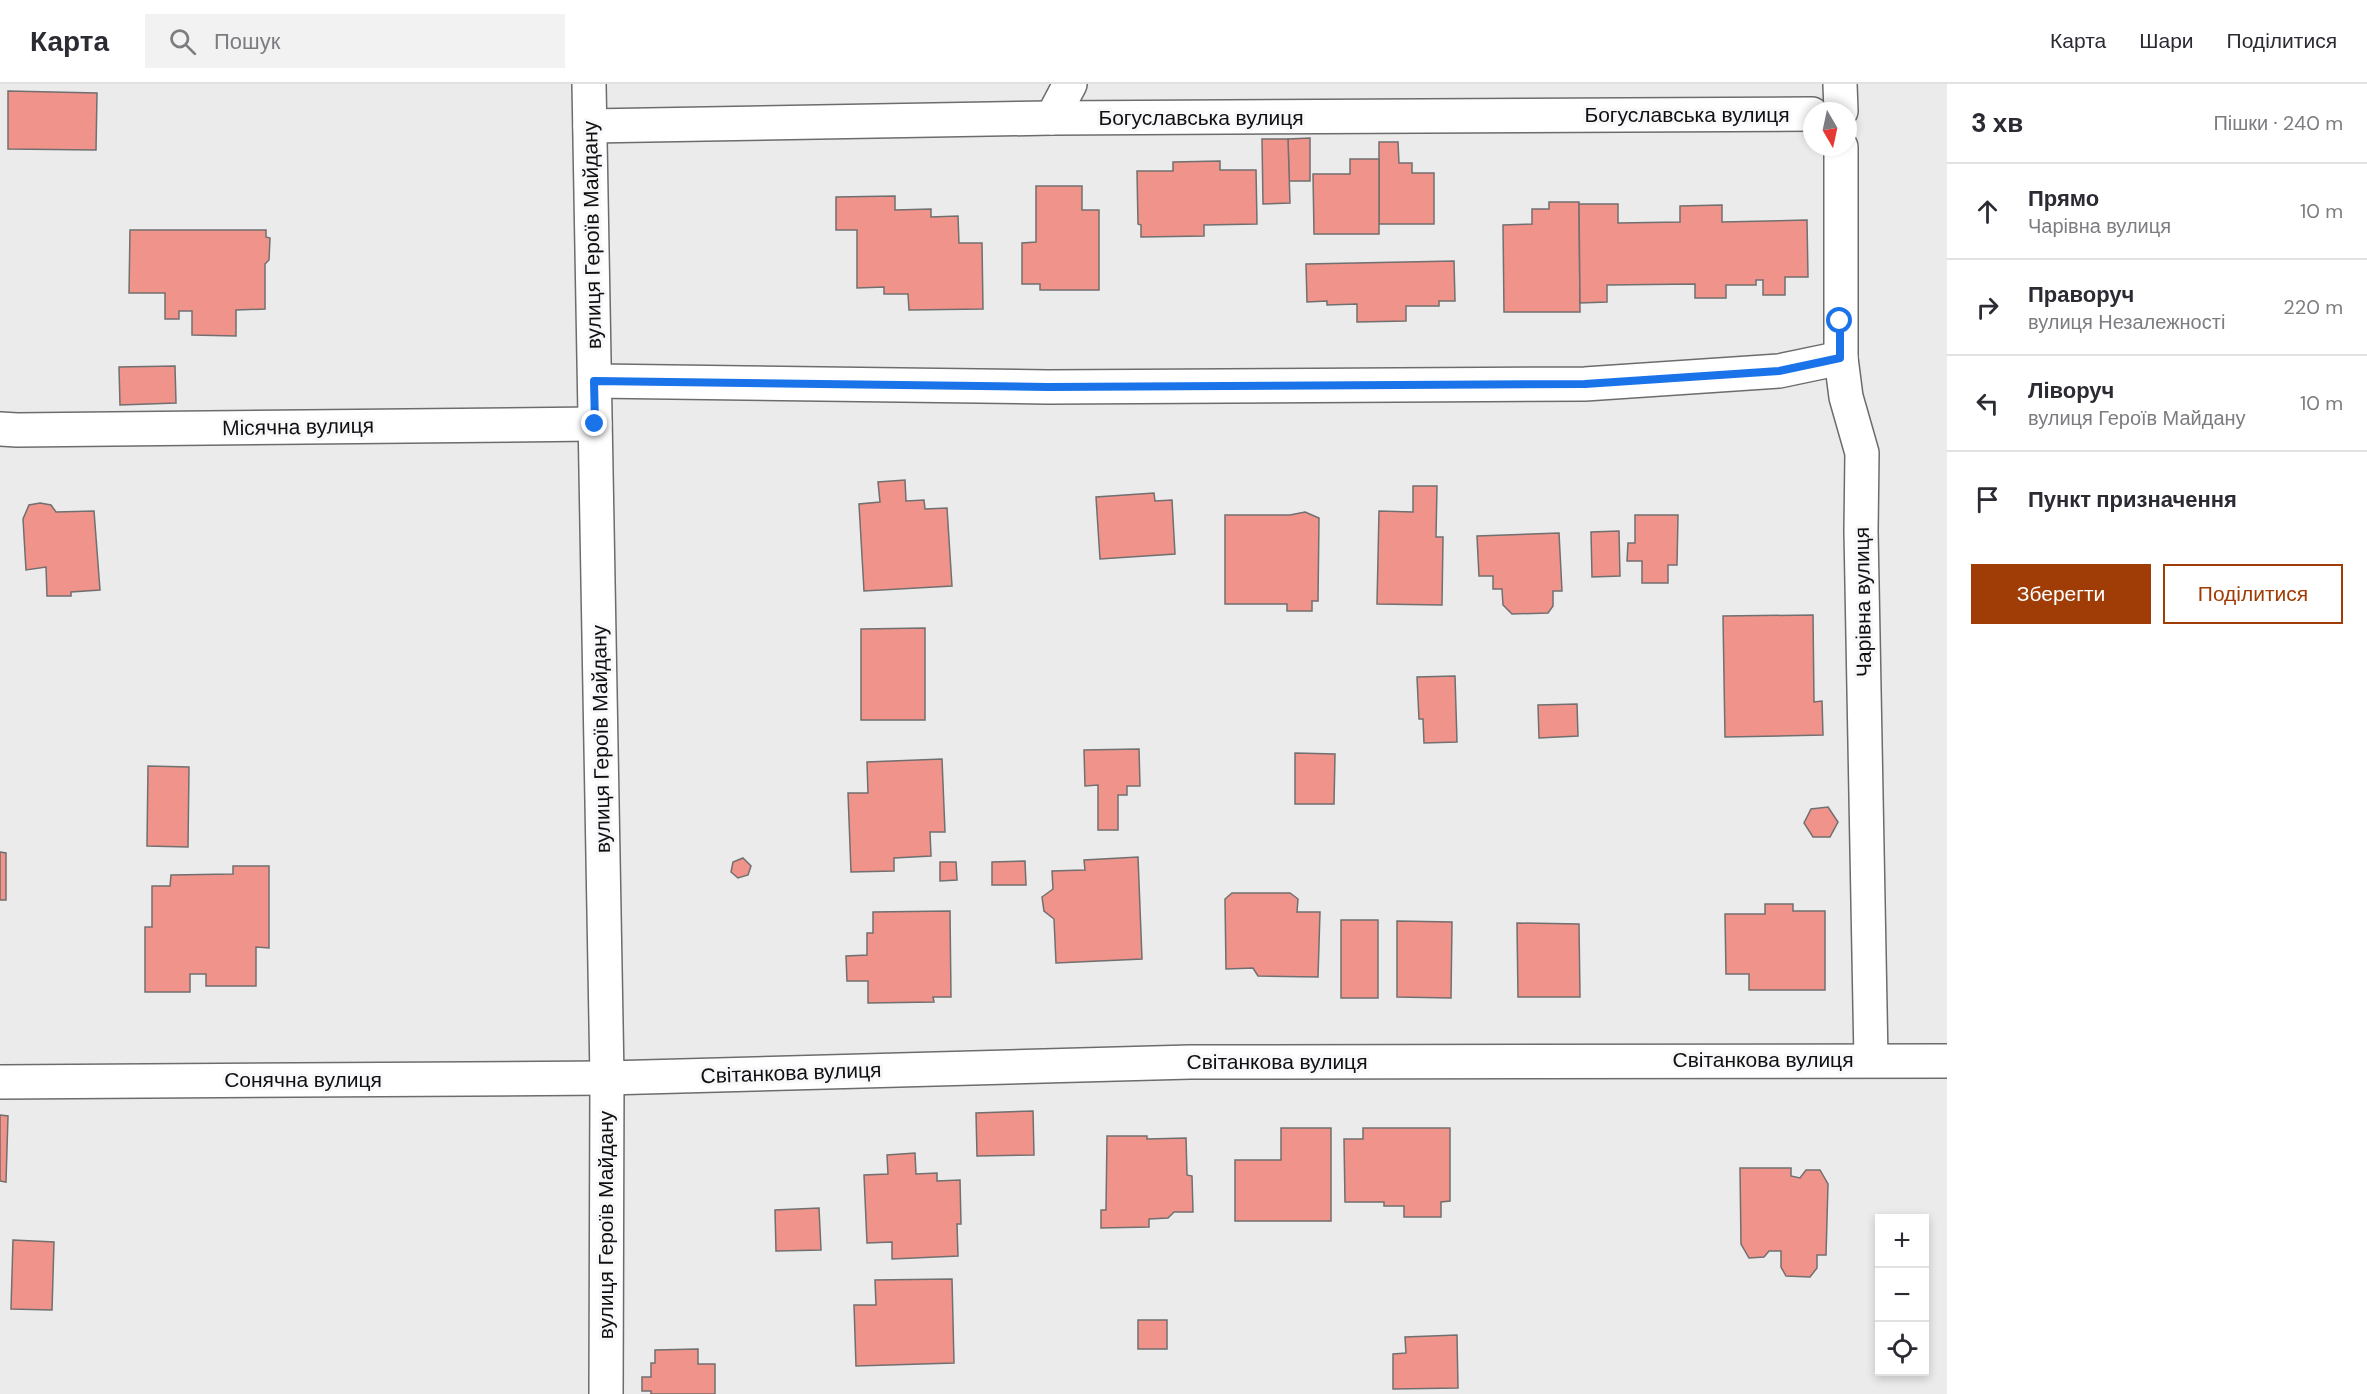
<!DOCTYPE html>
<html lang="uk">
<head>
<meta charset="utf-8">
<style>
  body { margin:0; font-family:"DM Sans",sans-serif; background:#f2f2f3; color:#2b2b33 }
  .controls { position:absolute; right:18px; bottom:18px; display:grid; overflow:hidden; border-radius:0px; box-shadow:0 3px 9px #0003 }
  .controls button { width:54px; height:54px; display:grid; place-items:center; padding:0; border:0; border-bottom:2px solid #e1e1e2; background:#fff; color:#2b2b33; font:30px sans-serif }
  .compass { position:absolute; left:1803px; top:18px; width:54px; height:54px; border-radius:50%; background:#fff; box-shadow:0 3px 9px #0003; rotate:171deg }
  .stop { position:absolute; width:18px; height:18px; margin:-14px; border:4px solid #1a73e8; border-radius:50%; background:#fff }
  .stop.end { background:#1a73e8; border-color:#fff; box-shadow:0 2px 6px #0008 }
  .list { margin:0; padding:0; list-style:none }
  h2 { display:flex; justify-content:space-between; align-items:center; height:78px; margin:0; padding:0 24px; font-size:26px }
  h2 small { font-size:20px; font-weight:400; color:#7c7c81 }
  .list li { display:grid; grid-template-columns:39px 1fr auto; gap:18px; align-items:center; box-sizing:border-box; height:96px; padding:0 24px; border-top:2px solid #e1e1e2 }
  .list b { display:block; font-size:22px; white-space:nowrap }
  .list p { margin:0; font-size:20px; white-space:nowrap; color:#7c7c81 }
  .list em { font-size:20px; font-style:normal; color:#7c7c81 }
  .actions { display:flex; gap:12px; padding:18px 24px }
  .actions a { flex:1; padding:14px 0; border:2px solid #a03c05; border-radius:0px; text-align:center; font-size:21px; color:#a03c05 }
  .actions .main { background:#a03c05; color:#fff }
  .icon { flex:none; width:33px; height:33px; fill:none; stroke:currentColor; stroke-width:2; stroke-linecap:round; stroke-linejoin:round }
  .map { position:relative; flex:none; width:1947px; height:1310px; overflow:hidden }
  header { display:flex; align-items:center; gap:36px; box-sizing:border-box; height:84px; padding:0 30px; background:#fff; border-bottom:2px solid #e1e1e2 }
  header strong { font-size:28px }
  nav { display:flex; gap:33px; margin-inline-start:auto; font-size:21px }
  .search { width:420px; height:54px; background:#f2f2f3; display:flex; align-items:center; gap:15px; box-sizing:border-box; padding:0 21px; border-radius:0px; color:#7c7c81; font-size:22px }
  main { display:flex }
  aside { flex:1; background:#fff }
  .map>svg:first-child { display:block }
</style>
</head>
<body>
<header>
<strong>Карта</strong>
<div class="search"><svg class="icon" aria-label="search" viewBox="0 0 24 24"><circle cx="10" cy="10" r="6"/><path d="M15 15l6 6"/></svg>Пошук</div>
<nav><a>Карта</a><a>Шари</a><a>Поділитися</a></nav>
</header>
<main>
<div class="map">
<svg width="1947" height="1310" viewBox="0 0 1947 1310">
  <rect width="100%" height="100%" fill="#ebebec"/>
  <!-- building -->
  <g fill="#f0948b" stroke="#716f6f" stroke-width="1.5">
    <path d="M 8,7 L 97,9 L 96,66 L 8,65 Z"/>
    <path d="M 1310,54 L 1310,97 L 1289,97 L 1288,55 Z"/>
    <path d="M 1262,55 L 1288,55 L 1290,119 L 1263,120 Z"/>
    <path d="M 1379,58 L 1398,58 L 1399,79 L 1412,79 L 1412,89 L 1434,89 L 1434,140 L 1379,140 Z"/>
    <path d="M 1350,75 L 1379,75 L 1379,150 L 1314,150 L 1313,90 L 1350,90 Z"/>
    <path d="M 1220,77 L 1220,86 L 1256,86 L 1257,140 L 1204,141 L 1204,152 L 1141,153 L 1141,141 L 1138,140 L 1137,87 L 1173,87 L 1173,78 Z"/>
    <path d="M 1036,102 L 1082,102 L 1082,126 L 1099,126 L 1099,206 L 1040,206 L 1040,200 L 1022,200 L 1022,159 L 1036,158 Z"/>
    <path d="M 895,112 L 895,126 L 931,125 L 931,133 L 958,132 L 959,159 L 982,159 L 983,225 L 909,226 L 908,210 L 884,210 L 884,203 L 857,204 L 857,146 L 836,146 L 836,113 Z"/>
    <path d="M 1549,118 L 1579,118 L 1580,228 L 1504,228 L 1503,141 L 1532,140 L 1532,125 L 1549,125 Z"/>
    <path d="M 1579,120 L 1618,120 L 1618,139 L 1680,138 L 1680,122 L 1722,121 L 1722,138 L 1807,136 L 1808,193 L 1785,193 L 1785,211 L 1763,211 L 1763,196 L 1756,196 L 1756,201 L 1726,201 L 1726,214 L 1695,214 L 1695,200 L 1607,201 L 1607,218 L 1580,219 Z"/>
    <path d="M 130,146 L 266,146 L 266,153 L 270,154 L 269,176 L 265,180 L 265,225 L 236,226 L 236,252 L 192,251 L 192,227 L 179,227 L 179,235 L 165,235 L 165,209 L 129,209 Z"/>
    <path d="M 1454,177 L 1455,217 L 1439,217 L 1439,222 L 1406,222 L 1406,237 L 1357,238 L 1357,220 L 1327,221 L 1327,217 L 1307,218 L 1306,180 Z"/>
    <path d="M 175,282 L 176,319 L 120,321 L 119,283 Z"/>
    <path d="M 905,396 L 906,417 L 924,416 L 925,425 L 947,424 L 952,502 L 864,507 L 859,420 L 880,418 L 878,398 Z"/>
    <path d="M 1413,402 L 1437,402 L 1436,453 L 1443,453 L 1442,521 L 1377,520 L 1379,427 L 1413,428 Z"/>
    <path d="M 1154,409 L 1155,417 L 1172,416 L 1175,470 L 1100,475 L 1096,413 Z"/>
    <path d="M 40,419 L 51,421 L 56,428 L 94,427 L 100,506 L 71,508 L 71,512 L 47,512 L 46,483 L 26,486 L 23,435 L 29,421 Z"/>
    <path d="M 1305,428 L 1319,434 L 1318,517 L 1312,517 L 1312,527 L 1287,527 L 1287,520 L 1225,520 L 1225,431 L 1290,431 Z"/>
    <path d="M 1635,431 L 1678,431 L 1677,481 L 1668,481 L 1668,499 L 1642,499 L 1642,477 L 1627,477 L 1628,459 L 1635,459 Z"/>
    <path d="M 1619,447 L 1620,492 L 1592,493 L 1591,448 Z"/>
    <path d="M 1559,449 L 1562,507 L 1553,507 L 1553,522 L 1548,529 L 1512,530 L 1503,521 L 1502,505 L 1493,505 L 1493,492 L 1479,492 L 1477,452 Z"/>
    <path d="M 1813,531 L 1814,618 L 1822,617 L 1823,651 L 1725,653 L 1723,532 Z"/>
    <path d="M 925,544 L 925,636 L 861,636 L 861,545 Z"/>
    <path d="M 1455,592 L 1457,658 L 1424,659 L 1423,635 L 1419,635 L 1417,593 Z"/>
    <path d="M 1577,620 L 1578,652 L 1539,654 L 1538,621 Z"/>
    <path d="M 1139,665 L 1140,702 L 1127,702 L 1127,711 L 1118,711 L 1118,746 L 1098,746 L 1098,701 L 1085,702 L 1084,666 Z"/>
    <path d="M 1295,669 L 1335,670 L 1334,720 L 1295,720 Z"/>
    <path d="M 942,675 L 945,748 L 930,748 L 931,772 L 894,774 L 894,787 L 851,788 L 848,709 L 868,709 L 867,678 Z"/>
    <path d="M 148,682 L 189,683 L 188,763 L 147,762 Z"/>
    <path d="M 1828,723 L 1838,738 L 1830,753 L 1813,753 L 1804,739 L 1811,725 Z"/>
    <path d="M 0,768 L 6,769 L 6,816 L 0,816 Z"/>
    <path d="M 1138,773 L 1142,875 L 1056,879 L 1054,835 L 1044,827 L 1042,813 L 1053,805 L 1052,787 L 1085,786 L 1084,776 Z"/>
    <path d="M 743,774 L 751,782 L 748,791 L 738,794 L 731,788 L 733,778 Z"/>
    <path d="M 1025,777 L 1026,801 L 992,801 L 992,778 Z"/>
    <path d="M 940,778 L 956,778 L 957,796 L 940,797 Z"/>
    <path d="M 233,782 L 269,782 L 269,864 L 256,863 L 256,902 L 206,902 L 206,890 L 190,890 L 190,908 L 145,908 L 145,843 L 152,843 L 152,802 L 170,802 L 171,791 L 233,790 Z"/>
    <path d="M 1232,809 L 1290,809 L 1298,815 L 1297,828 L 1320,828 L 1318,893 L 1258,892 L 1253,884 L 1226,885 L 1225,815 Z"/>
    <path d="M 1765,820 L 1793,820 L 1793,827 L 1825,827 L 1825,906 L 1749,906 L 1749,890 L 1726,890 L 1725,830 L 1765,830 Z"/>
    <path d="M 950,827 L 951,913 L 933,913 L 934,918 L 868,919 L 868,897 L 847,897 L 846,872 L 867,871 L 867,849 L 873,849 L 873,828 Z"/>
    <rect x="1341" y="836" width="37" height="78"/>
    <path d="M 1397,837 L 1452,838 L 1451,914 L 1397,913 Z"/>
    <path d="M 1517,839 L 1579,840 L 1580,913 L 1518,913 Z"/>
    <path d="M 1033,1027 L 1034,1071 L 977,1072 L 976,1029 Z"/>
    <path d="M 0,1031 L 8,1032 L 6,1098 L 0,1097 Z"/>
    <path d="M 1281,1044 L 1331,1044 L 1331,1137 L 1235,1137 L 1235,1076 L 1281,1076 Z"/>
    <path d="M 1363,1044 L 1450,1044 L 1450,1117 L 1441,1118 L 1441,1133 L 1404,1133 L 1404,1122 L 1384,1122 L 1384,1118 L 1345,1118 L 1344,1055 L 1363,1055 Z"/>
    <path d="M 1107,1052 L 1147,1052 L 1147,1055 L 1186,1054 L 1187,1091 L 1192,1092 L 1193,1128 L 1174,1128 L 1168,1134 L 1149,1135 L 1149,1143 L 1101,1144 L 1101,1126 L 1106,1126 Z"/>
    <path d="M 915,1069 L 916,1090 L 937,1089 L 937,1097 L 960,1096 L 961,1140 L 957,1140 L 958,1172 L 892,1175 L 892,1158 L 867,1159 L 864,1091 L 888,1090 L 887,1071 Z"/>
    <path d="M 1740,1084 L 1791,1084 L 1791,1092 L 1800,1094 L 1806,1086 L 1820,1086 L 1828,1100 L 1826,1171 L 1817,1171 L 1817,1184 L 1810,1193 L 1786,1192 L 1781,1183 L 1781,1167 L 1769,1167 L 1764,1173 L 1749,1174 L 1741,1160 Z"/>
    <path d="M 819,1124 L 821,1166 L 776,1167 L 775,1126 Z"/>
    <path d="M 13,1156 L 54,1158 L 52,1226 L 11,1225 Z"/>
    <path d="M 952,1195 L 954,1279 L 856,1282 L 854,1221 L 876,1221 L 875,1196 Z"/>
    <rect x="1138" y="1236" width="29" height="29"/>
    <path d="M 1457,1251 L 1458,1304 L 1393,1305 L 1393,1270 L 1406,1269 L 1405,1253 Z"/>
    <path d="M 698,1265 L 698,1280 L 715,1280 L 715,1310 L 651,1310 L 651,1307 L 642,1307 L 642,1293 L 651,1293 L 651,1279 L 655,1279 L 655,1266 Z"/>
  </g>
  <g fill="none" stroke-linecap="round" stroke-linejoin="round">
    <!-- minor casing -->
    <g stroke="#6c6c6e" stroke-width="36">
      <g id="minor">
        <path d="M 1840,0 L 1841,27"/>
        <path d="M 1052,34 L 1070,0"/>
        <path d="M 590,42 L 1052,34 L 1812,30"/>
        <path d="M 1841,63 L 1841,274 L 1846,313 L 1862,369 L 1861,447 L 1871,976"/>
        <path d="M 595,297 L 1048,303 L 1585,300 L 1779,287 L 1841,274"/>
        <path d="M 0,345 L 17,346 L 595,340"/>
        <path d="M 0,998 L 607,994 L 1190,978 L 1947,977"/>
      </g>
    </g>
    <!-- tertiary casing -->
    <g stroke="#6c6c6e" stroke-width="36">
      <path id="tertiary" d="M 589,0 L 607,994 L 606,1310"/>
    </g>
    <!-- minor -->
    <use href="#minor" stroke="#fff" stroke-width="33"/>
    <!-- tertiary -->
    <use href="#tertiary" stroke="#fff" stroke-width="33"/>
  </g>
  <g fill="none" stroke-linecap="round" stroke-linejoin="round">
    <!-- route -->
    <path stroke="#1a73e8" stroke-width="8" d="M 595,340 L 594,297 L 1048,303 L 1585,300 L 1779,287 L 1840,274 L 1840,237"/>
  </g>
  <g text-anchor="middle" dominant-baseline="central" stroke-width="6" stroke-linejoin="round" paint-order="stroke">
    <!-- street labels -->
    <g font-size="21" fill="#101011" stroke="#f8f8fa">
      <text x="1687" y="31">Богуславська вулиця</text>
      <text x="1201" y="34">Богуславська вулиця</text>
      <text transform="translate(592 151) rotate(-91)">вулиця Героїв Майдану</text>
      <text transform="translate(298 343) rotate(-1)">Місячна вулиця</text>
      <text transform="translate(1863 518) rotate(-91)">Чарівна вулиця</text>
      <text transform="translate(601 655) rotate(-91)">вулиця Героїв Майдану</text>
      <text x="1763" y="976">Світанкова вулиця</text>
      <text x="1277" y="978">Світанкова вулиця</text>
      <text transform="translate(791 989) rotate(-2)">Світанкова вулиця</text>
      <text x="303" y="996">Сонячна вулиця</text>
      <text transform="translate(606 1141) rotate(-90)">вулиця Героїв Майдану</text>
    </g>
  </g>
</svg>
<div class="controls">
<button>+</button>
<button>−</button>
<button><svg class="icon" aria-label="locate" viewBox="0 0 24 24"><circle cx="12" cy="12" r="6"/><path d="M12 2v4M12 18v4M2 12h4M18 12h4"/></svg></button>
</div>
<svg class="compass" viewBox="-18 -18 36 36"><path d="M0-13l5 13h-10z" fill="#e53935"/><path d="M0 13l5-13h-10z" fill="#7c7c81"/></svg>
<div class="stop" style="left:1840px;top:237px"></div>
<div class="stop end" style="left:595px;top:340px"></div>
</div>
<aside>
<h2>3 хв<small>Пішки · 240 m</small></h2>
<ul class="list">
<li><svg class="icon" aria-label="ahead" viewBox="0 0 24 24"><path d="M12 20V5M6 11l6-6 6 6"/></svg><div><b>Прямо</b><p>Чарівна вулиця</p></div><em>10 m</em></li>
<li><svg class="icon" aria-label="right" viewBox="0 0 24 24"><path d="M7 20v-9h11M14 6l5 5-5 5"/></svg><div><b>Праворуч</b><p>вулиця Незалежності</p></div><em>220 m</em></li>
<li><svg class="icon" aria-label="left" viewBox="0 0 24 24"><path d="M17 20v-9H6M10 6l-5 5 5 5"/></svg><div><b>Ліворуч</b><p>вулиця Героїв Майдану</p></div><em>10 m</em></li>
<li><svg class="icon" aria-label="arrive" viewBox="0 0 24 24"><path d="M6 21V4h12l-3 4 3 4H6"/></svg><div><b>Пункт призначення</b></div></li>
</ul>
<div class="actions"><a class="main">Зберегти</a><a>Поділитися</a></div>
</aside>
</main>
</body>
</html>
